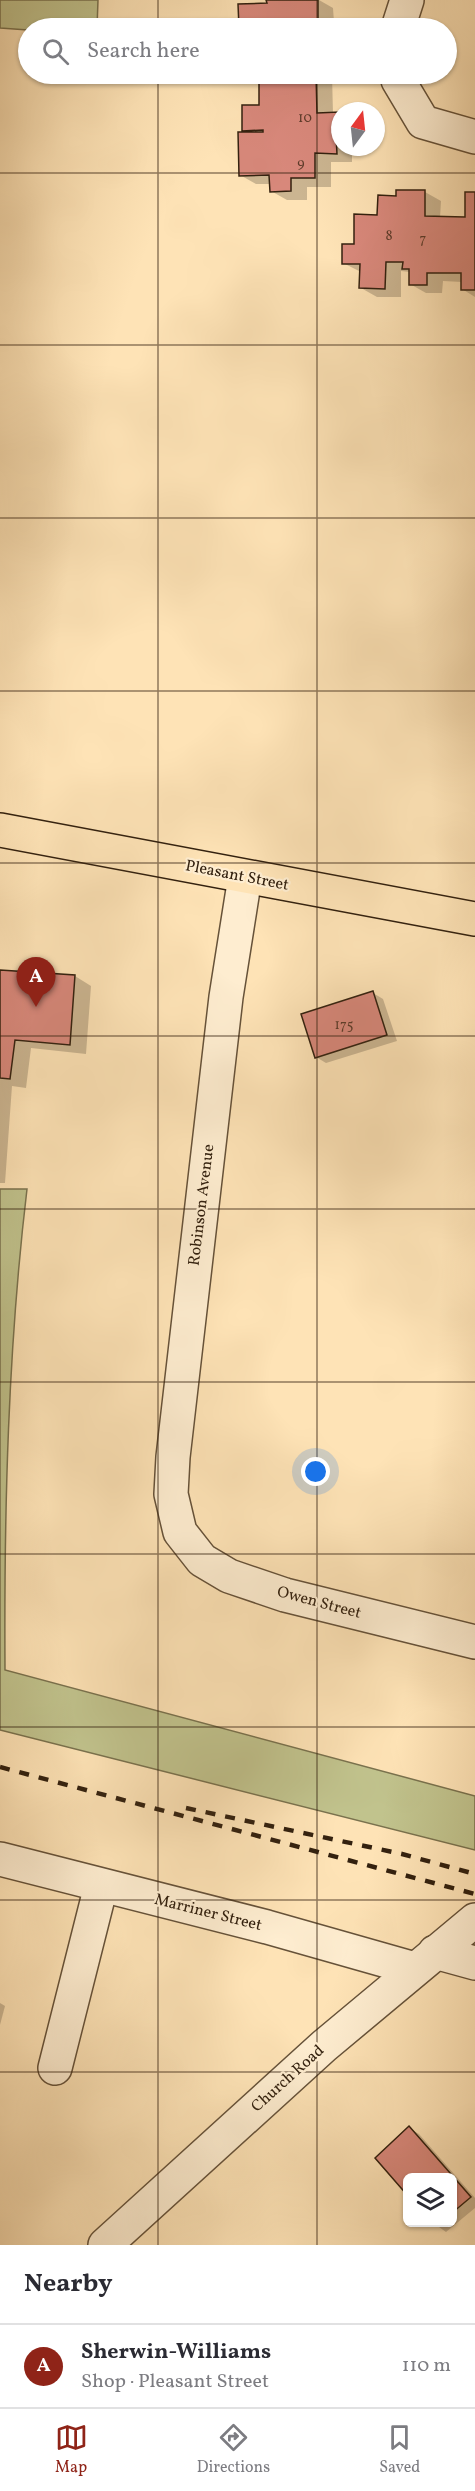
<!DOCTYPE html>
<html lang="en">
<head>
<meta charset="utf-8">
<style>
  body { margin:0; font-family:Vollkorn,serif; background:#f7f7f7; color:#2b2b33 }
  .controls { position:absolute; right:18px; bottom:18px; display:grid; overflow:hidden; border-radius:9px; box-shadow:0 2px 4px #0004 }
  .controls button { width:54px; height:54px; display:grid; place-items:center; padding:0; border:0; border-bottom:2px solid #e1e1e2; background:#fff; color:#2b2b33; font:30px sans-serif }
  .compass { position:absolute; left:331px; top:102px; width:54px; height:54px; border-radius:50%; background:#fff; box-shadow:0 2px 4px #0004; rotate:15deg }
  .you { position:absolute; left:316px; top:1472px; width:21px; height:21px; margin:-15px; border:4px solid #fff; border-radius:50%; background:#1a73e8; box-shadow:0 0 0 9px #1a73e833 }
  .badge { display:grid; place-items:center; width:39px; height:39px; border-radius:50%; background:#8f2418; color:#fff; font-size:20px; font-weight:700 }
  .pin { position:absolute; translate:-50% -50px; filter:drop-shadow(0 2px 3px #0008) }
  .pin::after { content:''; position:absolute; top:32px; width:21px; height:18px; background:inherit; clip-path:polygon(0 0,100% 0,50% 100%) }
  .list { margin:0; padding:0; list-style:none }
  h2 { display:flex; justify-content:space-between; align-items:center; height:78px; margin:0; padding:0 24px; font-size:26px }
  h2 small { font-size:20px; font-weight:400; color:#7c7c81 }
  .list li { display:grid; grid-template-columns:39px 1fr auto; gap:18px; align-items:center; box-sizing:border-box; height:84px; padding:0 24px; border-top:2px solid #e1e1e2 }
  .list b { display:block; font-size:22px; white-space:nowrap }
  .list p { margin:0; font-size:20px; white-space:nowrap; color:#7c7c81 }
  .list em { font-size:20px; font-style:normal; color:#7c7c81 }
  .icon { flex:none; width:33px; height:33px; fill:none; stroke:currentColor; stroke-width:2; stroke-linecap:round; stroke-linejoin:round }
  .map { position:relative; flex:none; width:475px; height:2245px; overflow:hidden }
  .search { position:absolute; background:#fff; box-shadow:0 2px 4px #0004; left:18px; right:18px; top:18px; height:66px; display:flex; align-items:center; gap:15px; box-sizing:border-box; padding:0 21px; border-radius:33px; color:#7c7c81; font-size:22px }
  .sheet { height:162px; background:#fff }
  nav { display:flex; justify-content:space-around; align-items:center; box-sizing:border-box; height:84px; border-top:2px solid #e1e1e2; background:#fff; font-size:16px; color:#7c7c81 }
  nav a { display:grid; justify-items:center; gap:3px }
  nav .on { color:#8f2418 }
  .map>svg:first-child { display:block }
</style>
</head>
<body>
<div class="map">
<svg width="475" height="2245" viewBox="0 0 475 2245">
  <rect width="100%" height="100%" fill="#fee3b6"/>
  <filter id="stains"><feTurbulence type="fractalNoise" baseFrequency=".00333" numOctaves="4"/><feColorMatrix values="0 0 0 0 .2 0 0 0 0 .09 0 0 0 0 .02 0 0 0 .5 -.17"/></filter>
  <radialGradient id="worn" r=".72"><stop offset=".6" stop-color="#630" stop-opacity="0"/><stop offset="1" stop-color="#630" stop-opacity=".3"/></radialGradient>
  <!-- green -->
  <g fill="#c1c38d" stroke="#7a724e" stroke-width="1.5">
    <path d="M 0,0 L 98,0 L 97,28 L 28,30 L 0,28 Z"/>
    <path d="M 0,1189 L 27,1189 C 8,1348 4,1510 5,1670 L 475,1796 L 475,1850 L 0,1730 Z"/>
  </g>
  <!-- shadow -->
  <g fill="#0003">
    <path d="M 268,0 L 319,0 L 333,8 L 334,22 L 346,28 L 241,28 L 240,5 L 268,4 Z"/>
    <path d="M 241,74 L 352,74 L 332,74 L 333,114 L 340,114 L 340,147 L 352,147 L 352,162 L 331,162 L 331,187 L 307,187 L 307,200 L 287,200 L 271,191 L 271,184 L 256,184 L 240,175 L 250,133 L 244,130 L 261,106 L 260,85 L 241,76 Z"/>
    <path d="M 425,192 L 441,201 L 440,218 L 467,218 L 475,193 L 475,297 L 462,289 L 462,282 L 443,281 L 442,293 L 426,293 L 410,284 L 410,272 L 401,271 L 401,297 L 377,297 L 361,288 L 361,272 L 343,263 L 379,216 L 398,197 Z"/>
    <path d="M 0,971 L 75,976 L 91,986 L 86,1054 L 31,1048 L 26,1088 L 12,1086 L 5,1183 L 0,1183 Z"/>
    <path d="M 373,993 L 383,999 L 397,1041 L 326,1063 L 316,1057 Z"/>
    <path d="M 0,2003 L 5,2006 L 0,2025 Z"/>
    <path d="M 409,2128 L 419,2134 L 475,2198 L 475,2208 L 446,2232 L 432,2222 L 452,2222 L 452,2178 Z"/>
  </g>
  <!-- building -->
  <g fill="#d8887b" stroke="#33210f" stroke-width="1.5">
    <path d="M 266,0 L 318,0 L 318,22 L 336,21 L 336,28 L 239,28 L 238,4 L 267,3 Z"/>
    <path d="M 239,74 L 316,74 L 317,113 L 340,112 L 340,134 L 336,134 L 337,154 L 315,153 L 315,178 L 291,178 L 291,191 L 270,192 L 269,175 L 239,176 L 238,132 L 263,132 L 263,130 L 242,131 L 242,105 L 259,105 L 259,76 L 239,76 Z"/>
    <path d="M 396,190 L 425,190 L 425,216 L 465,217 L 465,192 L 475,192 L 475,290 L 461,290 L 461,273 L 427,273 L 427,285 L 409,285 L 409,269 L 402,269 L 403,262 L 386,262 L 385,289 L 359,288 L 360,264 L 342,264 L 342,244 L 354,244 L 354,214 L 377,215 L 378,195 L 396,196 Z"/>
    <path d="M 0,970 L 75,975 L 70,1045 L 15,1040 L 10,1079 L 0,1078 Z"/>
    <path d="M 373,991 L 387,1035 L 315,1058 L 301,1014 Z"/>
    <path d="M 409,2126 L 471,2197 L 452,2213 L 452,2178 L 408,2178 L 408,2196 L 375,2158 Z"/>
  </g>
  <g fill="none" stroke-linecap="round" stroke-linejoin="round">
    <!-- minor casing -->
    <g stroke="#665239" stroke-width="36">
      <g id="minor">
        <path d="M 398,28 L 407,0"/>
        <path d="M 397,74 L 398,80 L 423,122 L 475,137"/>
        <path d="M 245,877 L 226,997 L 173,1457 L 171,1494 L 180,1532 L 202,1560 L 229,1576 L 285,1595 L 475,1642"/>
        <path d="M 0,1859 L 267,1927 L 415,1969"/>
        <path d="M 435,1952 L 475,1963"/>
        <path d="M 55,2068 L 101,1886"/>
        <path d="M 105,2245 L 324,2046 L 475,1920"/>
      </g>
    </g>
    <!-- highway casing -->
    <g stroke="#33210f" stroke-width="36">
      <path id="highway" d="M 0,830 L 475,919"/>
    </g>
    <!-- minor -->
    <use href="#minor" stroke="#feedd0" stroke-width="33"/>
    <!-- highway -->
    <use href="#highway" stroke="#fee3b6" stroke-width="33"/>
    <!-- rail -->
    <g stroke="#33210f" stroke-width="4.5" stroke-dasharray="10 10" stroke-linecap="butt">
      <path d="M 0,1767 L 475,1894"/>
      <path d="M 186,1808 L 402,1854 L 475,1874"/>
    </g>
  </g>
  <!-- grid -->
  <path fill="none" stroke="#33210f" stroke-width="1.5" stroke-opacity="0.55" d="M 158,0 L 158,28M 317,0 L 317,28M 158,74 L 158,2245M 317,74 L 317,2245M 0,173 L 475,173M 0,345 L 475,345M 0,518 L 475,518M 0,691 L 475,691M 0,863 L 475,863M 0,1036 L 475,1036M 0,1209 L 475,1209M 0,1382 L 475,1382M 0,1554 L 475,1554M 0,1727 L 475,1727M 0,1900 L 475,1900M 0,2072 L 475,2072"/>
  <g text-anchor="middle" dominant-baseline="central" stroke-width="4.5" stroke-linejoin="round" paint-order="stroke">
    <!-- number labels -->
    <g font-size="14" fill="#5c3b2a">
      <text x="305" y="118">10</text>
      <text x="301" y="163">9</text>
      <text x="389" y="236">8</text>
      <text x="423" y="239">7</text>
      <text x="344" y="1025">175</text>
    </g>
    <!-- street labels -->
    <g font-size="16" fill="#33210f" stroke="#feedd0">
      <text transform="translate(237 876) rotate(11)">Pleasant Street</text>
      <text transform="translate(202 1205) rotate(-83)">Robinson Avenue</text>
      <text transform="translate(319 1603) rotate(15)">Owen Street</text>
      <text transform="translate(208 1913) rotate(14)">Marriner Street</text>
      <text transform="translate(288 2079) rotate(-42)">Church Road</text>
    </g>
  </g>
  <rect width="100%" height="100%" filter="url(#stains)"/>
  <rect width="100%" height="100%" fill="url(#worn)"/>
</svg>
<div class="controls">
<button><svg class="icon" aria-label="layers" viewBox="0 0 24 24"><path d="M12 4l9 5-9 5-9-5zM3 14l9 5 9-5"/></svg></button>
</div>
<svg class="compass" viewBox="-18 -18 36 36"><path d="M0-13l5 13h-10z" fill="#e53935"/><path d="M0 13l5-13h-10z" fill="#7c7c81"/></svg>
<div class="you"></div>
<div class="pin badge" style="left:36px;top:1007px">A</div>
<div class="search"><svg class="icon" aria-label="search" viewBox="0 0 24 24"><circle cx="10" cy="10" r="6"/><path d="M15 15l6 6"/></svg>Search here</div>
</div>
<section class="sheet">
<h2>Nearby<small></small></h2>
<ul class="list">
<li><span class="badge">A</span><div><b>Sherwin-Williams</b><p>Shop · Pleasant Street</p></div><em>110 m</em></li>
</ul>
</section>
<nav>
<a class="on"><svg class="icon" aria-label="map" viewBox="0 0 24 24"><path d="M3 6l6-2 6 2 6-2v14l-6 2-6-2-6 2zM9 4v14M15 6v14"/></svg>Map</a>
<a><svg class="icon" aria-label="directions" viewBox="0 0 24 24"><path d="M12 3l9 9-9 9-9-9zM9 14v-3h6M13 9l2 2-2 2"/></svg>Directions</a>
<a><svg class="icon" aria-label="saved" viewBox="0 0 24 24"><path d="M7 4h10v16l-5-4-5 4z"/></svg>Saved</a>
</nav>
</body>
</html>
